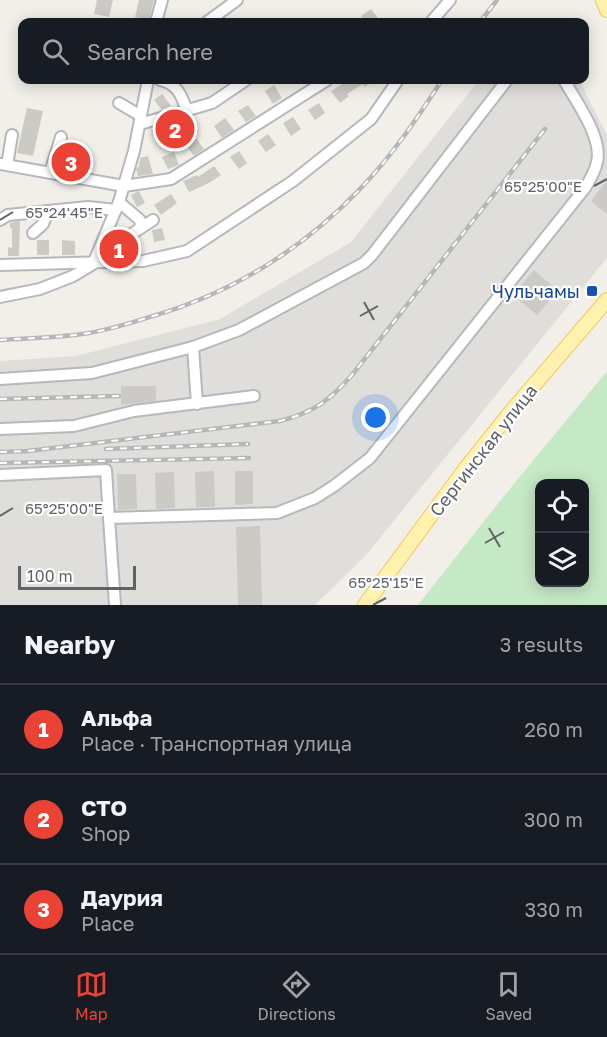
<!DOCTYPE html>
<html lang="en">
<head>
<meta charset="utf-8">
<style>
  body { margin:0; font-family:"Golos Text",sans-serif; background:#242831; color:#f1f3f6 }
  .controls { position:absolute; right:18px; bottom:18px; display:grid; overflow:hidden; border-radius:12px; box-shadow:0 3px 15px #0003 }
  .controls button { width:54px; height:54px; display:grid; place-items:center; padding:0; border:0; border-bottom:2px solid #363941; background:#171b24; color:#f1f3f6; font:30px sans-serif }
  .scale { position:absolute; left:18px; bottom:15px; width:118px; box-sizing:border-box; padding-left:6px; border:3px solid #5f6368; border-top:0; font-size:16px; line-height:21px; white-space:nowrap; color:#5f6368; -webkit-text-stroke:4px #fff; paint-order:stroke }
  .you { position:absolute; left:376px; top:418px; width:21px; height:21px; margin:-15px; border:4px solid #fff; border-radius:50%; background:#1a73e8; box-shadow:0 0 0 9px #1a73e833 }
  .badge { display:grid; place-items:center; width:39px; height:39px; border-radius:50%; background:#ea4335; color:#fff; font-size:20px; font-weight:700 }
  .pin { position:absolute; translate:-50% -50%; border:3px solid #fff; box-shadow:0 2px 6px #0006 }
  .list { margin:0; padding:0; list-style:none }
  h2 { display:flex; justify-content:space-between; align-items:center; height:78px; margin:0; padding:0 24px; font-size:26px }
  h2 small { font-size:20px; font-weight:400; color:#9ea1a6 }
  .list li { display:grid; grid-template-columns:39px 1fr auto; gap:18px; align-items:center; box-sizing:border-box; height:90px; padding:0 24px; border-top:2px solid #363941 }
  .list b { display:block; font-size:22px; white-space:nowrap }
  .list p { margin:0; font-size:20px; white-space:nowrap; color:#9ea1a6 }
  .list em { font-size:20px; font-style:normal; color:#9ea1a6 }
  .icon { flex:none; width:33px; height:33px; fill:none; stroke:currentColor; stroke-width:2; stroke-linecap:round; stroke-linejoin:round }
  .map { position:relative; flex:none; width:607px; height:605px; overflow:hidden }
  .search { position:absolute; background:#171b24; box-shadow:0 3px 15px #0003; left:18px; right:18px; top:18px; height:66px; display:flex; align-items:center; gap:15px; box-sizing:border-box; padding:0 21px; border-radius:12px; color:#9ea1a6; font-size:22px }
  .sheet { height:348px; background:#171b24 }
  nav { display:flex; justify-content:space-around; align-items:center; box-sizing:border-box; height:84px; border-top:2px solid #363941; background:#171b24; font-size:16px; color:#9ea1a6 }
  nav a { display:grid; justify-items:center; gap:3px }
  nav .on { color:#ea4335 }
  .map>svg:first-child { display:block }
</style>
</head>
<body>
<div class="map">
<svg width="607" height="605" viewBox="0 0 607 605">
  <rect width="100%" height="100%" fill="#f1efe8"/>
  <!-- industrial -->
  <path fill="#e0deda" d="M 479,80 L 579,80 L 607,135 L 607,258 L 367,554 L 315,605 L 0,605 L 0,361 L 76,356 L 220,319 L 351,242 Z"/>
  <!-- green -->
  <path fill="#c5e8c5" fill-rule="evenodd" d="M 607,371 L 607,605 L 418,605 L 500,501 ZM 540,484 L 584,484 L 584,582 L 540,582 Z"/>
  <!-- building -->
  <g fill="#cccac5">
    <path d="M 97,0 L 113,0 L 109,17 L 94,14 Z"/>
    <path d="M 139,0 L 154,0 L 149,21 L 135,17 Z"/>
    <path d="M 371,9 L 381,22 L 366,22 L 361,16 Z"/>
    <path d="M 342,80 L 377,80 L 364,87 L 363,84 L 347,94 L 349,96 L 340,103 L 331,91 L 344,83 Z"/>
    <path d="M 274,85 L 282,98 L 273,104 L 265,91 Z"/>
    <path d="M 162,94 L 171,106 L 162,110 L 154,100 Z"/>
    <path d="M 319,103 L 325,113 L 315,120 L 308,110 Z"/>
    <path d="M 248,105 L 256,116 L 246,122 L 238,111 Z"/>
    <path d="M 27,108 L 43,111 L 33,156 L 17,153 Z"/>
    <path d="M 293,117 L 301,129 L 291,136 L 283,123 Z"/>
    <path d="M 225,118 L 234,130 L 222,138 L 214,126 Z"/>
    <path d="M 176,121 L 181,135 L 175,138 L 172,131 L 155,139 L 151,130 Z"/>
    <path d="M 268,134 L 276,145 L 266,152 L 258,141 Z"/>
    <path d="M 196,138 L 204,149 L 194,156 L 186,145 Z"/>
    <path d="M 239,151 L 247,163 L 239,169 L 230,157 Z"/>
    <path d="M 174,152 L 179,165 L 168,169 L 162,157 Z"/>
    <path d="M 148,156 L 153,174 L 138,176 L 136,169 L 139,166 L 140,158 Z"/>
    <path d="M 214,166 L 221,175 L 209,183 L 189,192 L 183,181 L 197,175 L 198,177 Z"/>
    <path d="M 607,180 L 607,214 L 591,201 Z"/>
    <path d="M 139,191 L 145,203 L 137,207 L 131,195 Z"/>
    <path d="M 171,194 L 177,203 L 161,215 L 154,205 Z"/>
    <path d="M 20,221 L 19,256 L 8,256 L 8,247 L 12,248 L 12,228 L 10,228 L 10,223 Z"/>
    <path d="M 162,228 L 165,240 L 154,242 L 152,230 Z"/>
    <rect x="37" y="240" width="12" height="15"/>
    <path d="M 62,240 L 75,241 L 75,255 L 62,255 Z"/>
    <path d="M 534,270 L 558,291 L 537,315 L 513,295 Z"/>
    <path d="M 121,386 L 156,386 L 156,401 L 121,405 Z"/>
    <path d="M 214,471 L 215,507 L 196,507 L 195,472 Z"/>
    <path d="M 235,471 L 253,471 L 253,504 L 235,505 Z"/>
    <path d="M 174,472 L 175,508 L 156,509 L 155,473 Z"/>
    <path d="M 117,474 L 136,474 L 137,509 L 118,510 Z"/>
    <path d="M 260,526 L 262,605 L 238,605 L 236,527 Z"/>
  </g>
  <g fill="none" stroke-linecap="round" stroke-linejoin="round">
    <!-- minor casing -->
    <g stroke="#b5b8bc" stroke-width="14">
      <g id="minor">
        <path d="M 156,22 L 162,0"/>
        <path d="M 207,22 L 237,0"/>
        <path d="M 431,22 L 450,0"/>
        <path d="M 160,80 C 177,83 182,96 187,111"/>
        <path d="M 119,103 L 141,116"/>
        <path d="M 140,124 L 212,103 L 246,80"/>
        <path d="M 0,164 L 124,186 L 171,179 L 327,80"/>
        <path d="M 7,165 L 12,135"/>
        <path d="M 50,173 L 61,137"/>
        <path d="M 119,202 L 140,220 L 141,227"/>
        <path d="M 0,220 L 8,215 L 48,211"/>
        <path d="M 33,233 L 43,224 L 48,211 L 88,207 L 116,210"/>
        <path d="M 100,248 L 124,239 L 153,220"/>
        <path d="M 0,265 L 143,261 L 187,251 L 293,181 L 371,119 L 398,80"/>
        <path d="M 0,297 L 40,289 L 73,276 L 93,264 L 119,202 L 134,151 L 148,80"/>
        <path d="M 193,347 L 197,404"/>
        <path d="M 0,379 L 92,373 L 193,347 L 239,330 L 364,263 L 372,255 L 507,80"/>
        <path d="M 0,429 L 74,426 L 134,411 L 254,396"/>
        <path d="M 0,475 L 106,470 L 109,518"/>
        <path d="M 115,605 L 109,518 L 277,513 L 315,498 L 334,486 L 370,458 L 585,188 C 590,180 595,172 597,162 C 603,138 576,101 564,80"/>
      </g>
    </g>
    <!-- major casing -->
    <g stroke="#f2c960" stroke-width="16">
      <g id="major">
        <path d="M 603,0 L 607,10"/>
        <path d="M 365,605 L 466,468 L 510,413 L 607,300"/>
      </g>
    </g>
    <!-- minor -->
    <use href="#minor" stroke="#fff" stroke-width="10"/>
    <!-- major -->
    <use href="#major" stroke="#fff2af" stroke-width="14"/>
    <!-- rail casing -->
    <g stroke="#b6b7b8" stroke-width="4.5">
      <g id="rail">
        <path d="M 480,22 L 497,0"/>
        <path d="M 0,340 C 27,338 55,338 82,334 C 106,331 130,323 153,316 C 232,293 303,249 360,189 C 392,156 418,117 442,80"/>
        <path d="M 0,399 L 119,396"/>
        <path d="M 106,449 L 248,444"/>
        <path d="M 0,452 L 28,451 L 280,421 C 314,412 329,401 352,375 L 545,129"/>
        <path d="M 0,463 L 249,458"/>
      </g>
    </g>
    <!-- rail -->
    <use href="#rail" stroke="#fff" stroke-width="2" stroke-dasharray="7" stroke-linecap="butt"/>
  </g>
  <!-- ticks -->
  <path fill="none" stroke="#5f6368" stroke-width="2" d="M 594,186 L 607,179M 0,220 L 13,212M 364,302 L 374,320M 360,316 L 378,306M 0,516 L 13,508M 489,528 L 500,547M 485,543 L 504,532M 373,605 L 386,598"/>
  <!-- markers -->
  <rect fill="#1a4fb4" stroke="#fff" stroke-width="2" x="586" y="285" width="12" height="12" rx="3"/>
  <g text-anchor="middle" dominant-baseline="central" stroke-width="4.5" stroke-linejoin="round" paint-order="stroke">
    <!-- transit labels -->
    <g font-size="18" fill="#164399" stroke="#fff" text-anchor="end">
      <text x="580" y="291">Чульчамы</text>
    </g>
    <!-- street labels -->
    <g font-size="18" fill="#5f6368" stroke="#fff">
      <text transform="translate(483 450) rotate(-52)">Сергинская улица</text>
    </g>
  </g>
  <g font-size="15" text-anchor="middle" fill="#5f6368" stroke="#fff" stroke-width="4.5" stroke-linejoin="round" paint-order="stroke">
    <text x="543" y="192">65°25'00"E</text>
    <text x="64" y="218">65°24'45"E</text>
    <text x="64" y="514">65°25'00"E</text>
    <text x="386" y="588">65°25'15"E</text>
  </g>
</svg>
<div class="controls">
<button><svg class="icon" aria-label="locate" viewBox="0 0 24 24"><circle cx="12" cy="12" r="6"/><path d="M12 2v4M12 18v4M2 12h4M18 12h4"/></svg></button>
<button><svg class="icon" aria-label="layers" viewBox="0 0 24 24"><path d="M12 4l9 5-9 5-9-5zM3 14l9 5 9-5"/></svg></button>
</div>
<div class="scale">100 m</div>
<div class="you"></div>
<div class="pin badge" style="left:119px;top:249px">1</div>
<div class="pin badge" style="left:175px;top:129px">2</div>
<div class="pin badge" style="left:71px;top:162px">3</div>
<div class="search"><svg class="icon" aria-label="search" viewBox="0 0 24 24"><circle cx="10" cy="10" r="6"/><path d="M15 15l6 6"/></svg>Search here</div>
</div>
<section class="sheet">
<h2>Nearby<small>3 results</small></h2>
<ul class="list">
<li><span class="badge">1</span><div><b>Альфа</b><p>Place · Транспортная улица</p></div><em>260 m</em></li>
<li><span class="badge">2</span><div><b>СТО</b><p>Shop</p></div><em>300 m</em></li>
<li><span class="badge">3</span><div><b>Даурия</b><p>Place</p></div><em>330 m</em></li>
</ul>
</section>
<nav>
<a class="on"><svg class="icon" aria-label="map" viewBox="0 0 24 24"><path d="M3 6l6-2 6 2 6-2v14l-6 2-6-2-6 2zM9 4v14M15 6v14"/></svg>Map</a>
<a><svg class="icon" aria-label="directions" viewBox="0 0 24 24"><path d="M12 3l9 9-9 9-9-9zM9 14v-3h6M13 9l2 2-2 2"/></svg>Directions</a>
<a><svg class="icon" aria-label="saved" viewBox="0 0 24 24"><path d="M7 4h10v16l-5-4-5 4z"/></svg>Saved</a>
</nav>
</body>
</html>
